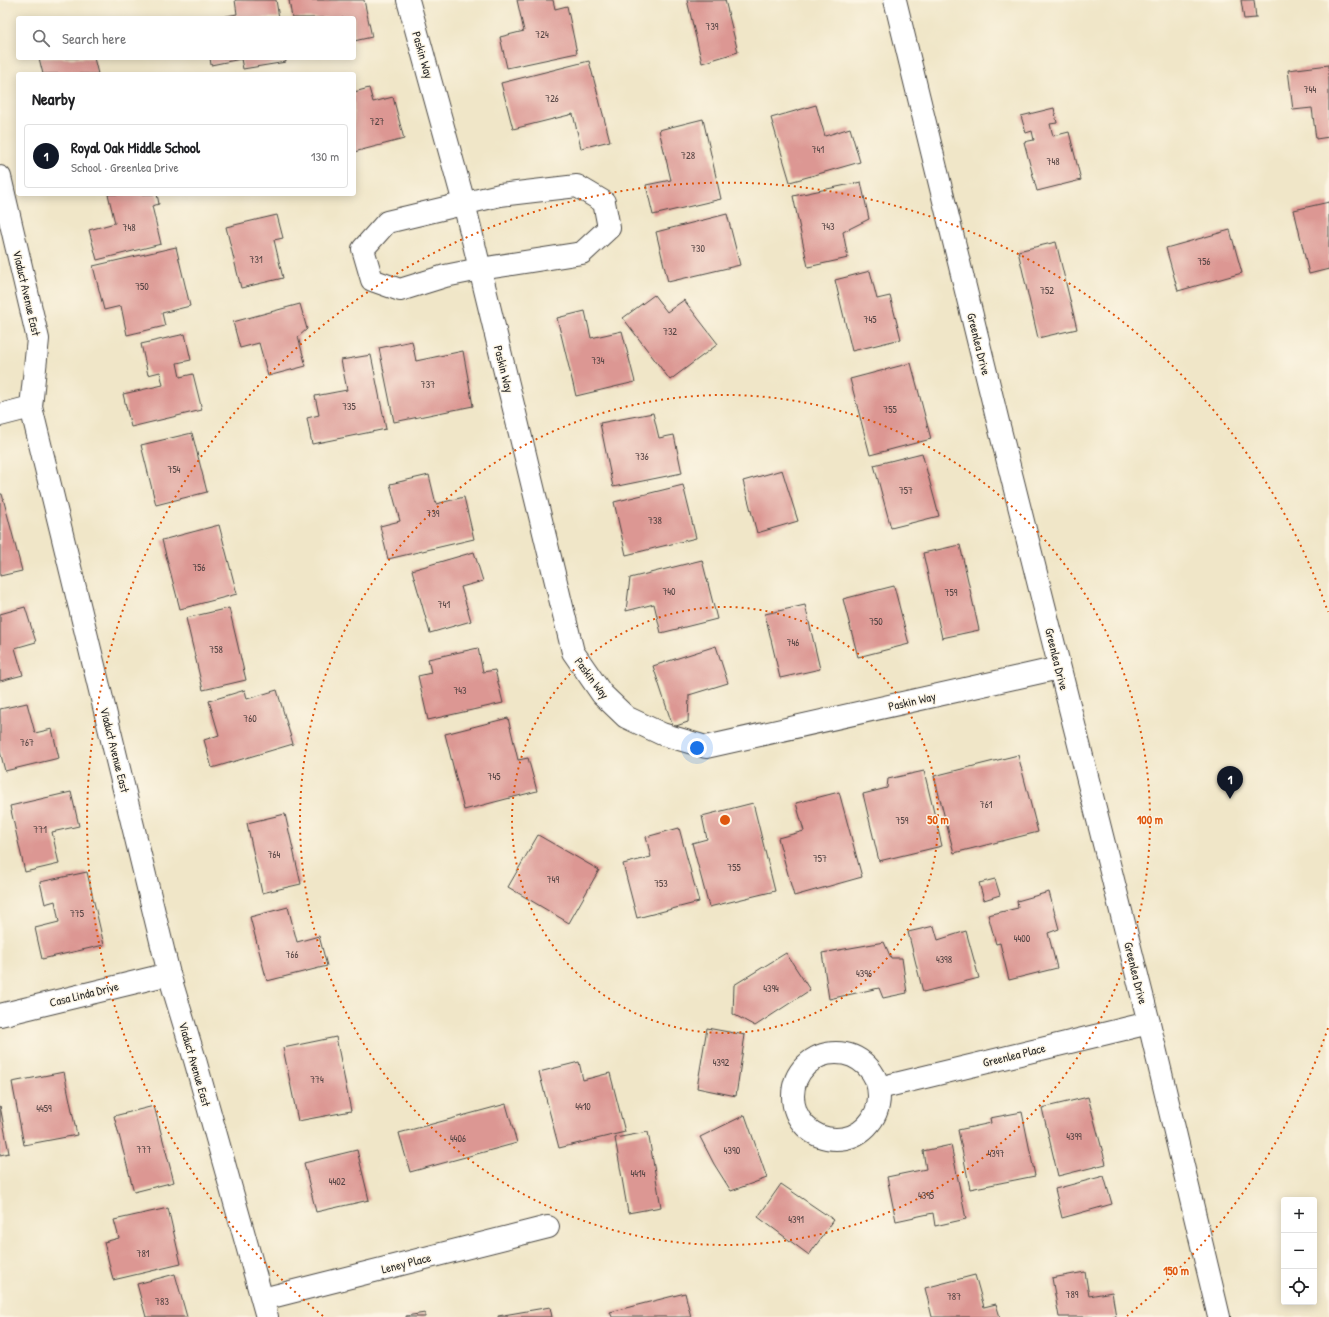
<!DOCTYPE html>
<html lang="en">
<head>
<meta charset="utf-8">
<style>
  body { margin:0; font-family:"Patrick Hand",sans-serif; background:#f2f2f2; color:#202124 }
  .controls { position:absolute; right:12px; bottom:12px; display:grid; overflow:hidden; border-radius:4px; box-shadow:0 2px 10px #0003 }
  .controls button { width:36px; height:36px; display:grid; place-items:center; padding:0; border:0; border-bottom:1px solid #e0e0e0; background:#fff; color:#202124; font:20px sans-serif }
  .you { position:absolute; left:697px; top:748px; width:14px; height:14px; margin:-10px; border:3px solid #fff; border-radius:50%; background:#1a73e8; box-shadow:0 0 0 6px #1a73e833 }
  .badge { display:grid; place-items:center; width:26px; height:26px; border-radius:50%; background:#111827; color:#fff; font-size:13px; font-weight:700 }
  .pin { position:absolute; translate:-50% -33px; filter:drop-shadow(0 1px 2px #0008) }
  .pin::after { content:''; position:absolute; top:21px; width:14px; height:12px; background:inherit; clip-path:polygon(0 0,100% 0,50% 100%) }
  .list { margin:0; padding:0; list-style:none }
  h2 { display:flex; justify-content:space-between; align-items:center; height:52px; margin:0; padding:0 16px; font-size:17px }
  h2 small { font-size:13px; font-weight:400; color:#757577 }
  .list li { display:grid; grid-template-columns:26px 1fr auto; gap:12px; align-items:center; box-sizing:border-box; height:64px; margin:0 8px 8px; padding:0 8px; border:1px solid #e0e0e0; border-radius:4px }
  .list b { display:block; font-size:15px; white-space:nowrap }
  .list p { margin:0; font-size:13px; white-space:nowrap; color:#757577 }
  .list em { font-size:13px; font-style:normal; color:#757577 }
  .icon { flex:none; width:22px; height:22px; fill:none; stroke:currentColor; stroke-width:2; stroke-linecap:round; stroke-linejoin:round }
  .map { position:relative; flex:none; width:1329px; height:1317px; overflow:hidden }
  .search { position:absolute; background:#fff; box-shadow:0 2px 10px #0003; left:16px; top:16px; width:340px; height:44px; display:flex; align-items:center; gap:10px; box-sizing:border-box; padding:0 14px; border-radius:4px; color:#757577; font-size:15px }
  .panel { position:absolute; background:#fff; box-shadow:0 2px 10px #0003; left:16px; top:72px; width:340px; height:124px; border-radius:4px }
  .map>svg:first-child { display:block }
</style>
</head>
<body>
<div class="map">
<svg width="1329" height="1317" viewBox="0 0 1329 1317">
  <rect width="100%" height="100%" fill="#fcf5e5"/>
  <filter id="ink" filterUnits="userSpaceOnUse"><feTurbulence type="fractalNoise" baseFrequency=".025" numOctaves="2"/><feDisplacementMap in="SourceGraphic" scale="8" xChannelSelector="R" yChannelSelector="G"/><feConvolveMatrix kernelMatrix="1 2 1 2 8 2 1 2 1" color-interpolation-filters="sRGB"/></filter>
  <filter id="wash" filterUnits="userSpaceOnUse"><feTurbulence type="fractalNoise" baseFrequency=".012" numOctaves="4" result="noise"/><feDisplacementMap in="SourceGraphic" scale="16" xChannelSelector="R" yChannelSelector="G"/><feGaussianBlur stdDeviation="0.9" result="paint"/><feColorMatrix in="noise" values="0 0 0 0 0 0 0 0 0 0 0 0 0 0 0 0 0 1.4 0 .05"/><feComposite in="paint" operator="in"/></filter>
  <g filter="url(#wash)">
    <rect width="100%" height="100%" fill="#f0e6c8"/>
    <g id="blocks">
      <!-- building -->
      <g fill="#dc9793">
        <path d="M 235,0 L 276,0 L 279,18 L 216,18 L 237,14 Z"/>
        <path d="M 289,0 L 364,0 L 372,37 L 354,41 L 354,18 L 292,18 Z"/>
        <path d="M 517,0 L 553,0 L 555,9 L 567,6 L 577,53 L 507,68 L 500,37 L 524,31 Z"/>
        <path d="M 687,0 L 725,0 L 738,52 L 702,63 Z"/>
        <path d="M 1241,0 L 1254,0 L 1256,18 L 1244,19 Z"/>
        <path d="M 39,58 L 94,58 L 98,74 L 43,74 Z"/>
        <path d="M 210,58 L 285,58 L 286,62 L 243,69 L 241,59 L 211,65 Z"/>
        <path d="M 589,61 L 610,141 L 581,148 L 573,114 L 513,129 L 501,83 Z"/>
        <path d="M 1329,65 L 1329,137 L 1316,139 L 1312,108 L 1293,110 L 1288,70 Z"/>
        <path d="M 369,88 L 373,102 L 393,97 L 404,139 L 354,152 L 354,92 Z"/>
        <path d="M 816,105 L 825,136 L 850,128 L 860,162 L 790,182 L 771,118 Z"/>
        <path d="M 1054,108 L 1057,123 L 1050,124 L 1053,136 L 1069,132 L 1081,180 L 1037,191 L 1024,142 L 1034,140 L 1032,131 L 1026,133 L 1021,116 Z"/>
        <path d="M 703,119 L 721,199 L 653,215 L 646,185 L 671,180 L 659,130 Z"/>
        <path d="M 861,182 L 869,219 L 843,232 L 848,258 L 808,267 L 793,196 Z"/>
        <path d="M 108,194 L 157,194 L 159,204 L 152,206 L 161,244 L 97,260 L 89,230 L 115,223 Z"/>
        <path d="M 1329,202 L 1329,269 L 1309,274 L 1294,210 Z"/>
        <path d="M 727,214 L 740,265 L 668,282 L 656,232 Z"/>
        <path d="M 277,215 L 283,238 L 274,240 L 283,278 L 241,288 L 226,227 Z"/>
        <path d="M 1230,230 L 1242,273 L 1178,291 L 1166,248 Z"/>
        <path d="M 1056,242 L 1077,329 L 1038,338 L 1018,251 Z"/>
        <path d="M 176,247 L 190,306 L 162,313 L 165,326 L 127,335 L 121,306 L 104,310 L 93,266 Z"/>
        <path d="M 870,271 L 877,299 L 890,296 L 901,339 L 852,351 L 835,280 Z"/>
        <path d="M 654,295 L 667,312 L 684,300 L 718,344 L 670,380 L 623,318 Z"/>
        <path d="M 300,304 L 307,329 L 298,337 L 306,366 L 268,376 L 259,343 L 240,348 L 233,322 Z"/>
        <path d="M 585,311 L 591,338 L 622,331 L 635,382 L 576,396 L 557,318 Z"/>
        <path d="M 185,334 L 191,360 L 177,363 L 180,377 L 193,374 L 202,410 L 131,427 L 123,394 L 163,385 L 160,372 L 148,375 L 141,344 Z"/>
        <path d="M 412,341 L 416,361 L 463,351 L 473,406 L 394,422 L 379,348 Z"/>
        <path d="M 371,355 L 386,429 L 312,444 L 307,418 L 319,415 L 315,396 L 347,390 L 341,360 Z"/>
        <path d="M 911,363 L 931,439 L 870,455 L 850,379 Z"/>
        <path d="M 653,413 L 659,438 L 674,435 L 682,473 L 613,487 L 600,423 Z"/>
        <path d="M 192,433 L 207,492 L 156,505 L 141,445 Z"/>
        <path d="M 922,453 L 939,516 L 891,528 L 874,465 Z"/>
        <path d="M 782,470 L 798,521 L 757,533 L 743,481 Z"/>
        <path d="M 429,475 L 436,504 L 464,497 L 474,539 L 388,559 L 380,526 L 400,521 L 390,484 Z"/>
        <path d="M 683,485 L 696,538 L 626,555 L 614,502 Z"/>
        <path d="M 0,494 L 2,494 L 22,571 L 0,576 Z"/>
        <path d="M 219,525 L 237,594 L 180,609 L 162,540 Z"/>
        <path d="M 960,545 L 979,630 L 942,638 L 923,553 Z"/>
        <path d="M 474,552 L 483,581 L 461,587 L 471,621 L 430,633 L 412,570 Z"/>
        <path d="M 702,560 L 717,619 L 661,633 L 654,604 L 626,611 L 630,578 Z"/>
        <path d="M 894,586 L 909,644 L 858,657 L 843,599 Z"/>
        <path d="M 805,605 L 820,669 L 780,678 L 765,614 Z"/>
        <path d="M 25,607 L 36,642 L 15,648 L 23,675 L 0,681 L 0,614 Z"/>
        <path d="M 229,608 L 246,680 L 203,690 L 186,618 Z"/>
        <path d="M 716,646 L 728,683 L 689,695 L 688,722 L 673,727 L 653,666 Z"/>
        <path d="M 478,648 L 483,672 L 495,670 L 503,703 L 428,720 L 418,676 L 431,673 L 428,659 Z"/>
        <path d="M 245,690 L 247,699 L 277,690 L 293,744 L 212,768 L 204,740 L 219,735 L 209,701 Z"/>
        <path d="M 27,703 L 35,733 L 52,729 L 59,758 L 5,771 L 0,751 L 0,709 Z"/>
        <path d="M 508,718 L 518,760 L 528,758 L 537,791 L 464,810 L 445,734 Z"/>
        <path d="M 1018,755 L 1038,832 L 954,853 L 934,776 Z"/>
        <path d="M 924,771 L 942,846 L 879,861 L 863,794 L 887,788 L 888,779 Z"/>
        <path d="M 71,792 L 79,826 L 52,832 L 59,864 L 25,872 L 10,806 Z"/>
        <path d="M 839,792 L 862,877 L 794,896 L 778,838 L 804,831 L 796,803 Z"/>
        <path d="M 753,803 L 775,891 L 709,907 L 692,843 L 707,839 L 702,816 Z"/>
        <path d="M 285,814 L 301,884 L 262,893 L 247,823 Z"/>
        <path d="M 679,828 L 699,902 L 637,918 L 623,864 L 651,857 L 646,837 Z"/>
        <path d="M 538,835 L 599,870 L 569,923 L 508,887 Z"/>
        <path d="M 87,872 L 104,945 L 42,959 L 35,928 L 59,922 L 55,901 L 45,904 L 40,882 Z"/>
        <path d="M 995,879 L 1000,895 L 984,900 L 979,883 Z"/>
        <path d="M 1049,892 L 1059,929 L 1048,933 L 1057,968 L 1009,980 L 1000,943 L 996,944 L 988,915 L 1018,908 L 1017,901 Z"/>
        <path d="M 288,907 L 297,942 L 319,936 L 327,966 L 267,981 L 250,917 Z"/>
        <path d="M 934,926 L 938,940 L 966,931 L 979,978 L 923,992 L 908,932 Z"/>
        <path d="M 884,942 L 891,958 L 902,958 L 907,993 L 883,998 L 879,988 L 829,999 L 822,953 Z"/>
        <path d="M 786,953 L 810,990 L 755,1026 L 733,1014 L 734,985 Z"/>
        <path d="M 707,1028 L 745,1035 L 736,1096 L 697,1088 Z"/>
        <path d="M 336,1037 L 351,1111 L 298,1121 L 283,1048 Z"/>
        <path d="M 579,1062 L 583,1080 L 610,1073 L 625,1132 L 559,1148 L 539,1072 Z"/>
        <path d="M 64,1072 L 77,1135 L 24,1145 L 12,1082 Z"/>
        <path d="M 1088,1097 L 1106,1164 L 1058,1176 L 1042,1108 Z"/>
        <path d="M 506,1104 L 517,1143 L 410,1172 L 399,1133 Z"/>
        <path d="M 0,1106 L 9,1153 L 0,1155 Z"/>
        <path d="M 154,1106 L 174,1182 L 134,1192 L 114,1116 Z"/>
        <path d="M 1022,1112 L 1035,1176 L 970,1189 L 958,1130 L 991,1123 L 990,1118 Z"/>
        <path d="M 745,1115 L 767,1178 L 731,1191 L 714,1164 L 700,1137 Z"/>
        <path d="M 648,1132 L 661,1207 L 628,1213 L 615,1138 Z"/>
        <path d="M 951,1145 L 966,1219 L 935,1226 L 933,1213 L 896,1221 L 887,1177 L 926,1169 L 923,1151 Z"/>
        <path d="M 357,1150 L 369,1200 L 316,1212 L 304,1163 Z"/>
        <path d="M 1104,1176 L 1112,1204 L 1062,1218 L 1055,1189 Z"/>
        <path d="M 781,1184 L 834,1220 L 809,1255 L 758,1217 Z"/>
        <path d="M 168,1208 L 181,1264 L 113,1280 L 104,1242 L 119,1238 L 114,1220 Z"/>
        <path d="M 1085,1272 L 1089,1296 L 1112,1292 L 1116,1317 L 1059,1317 L 1052,1278 Z"/>
        <path d="M 175,1274 L 187,1317 L 146,1317 L 137,1284 Z"/>
        <path d="M 975,1275 L 984,1307 L 996,1304 L 1000,1317 L 932,1317 L 925,1288 Z"/>
        <path d="M 685,1293 L 691,1317 L 612,1317 L 610,1312 Z"/>
        <path d="M 550,1307 L 552,1317 L 498,1317 L 498,1316 Z"/>
        <path d="M 425,1313 L 425,1317 L 406,1317 L 406,1316 Z"/>
      </g>
    </g>
  </g>
  <g filter="url(#ink)">
    <use href="#blocks" fill-opacity="0" stroke="#494743" stroke-width="1"/>
    <g fill="none" stroke-linecap="round" stroke-linejoin="round">
      <!-- street casing -->
      <g stroke="#494743" stroke-width="24">
        <g id="street">
          <path d="M 408,0 L 464,203 L 573,652 L 602,694 L 626,717 L 662,734 L 706,747 L 1059,668"/>
          <path d="M 895,0 L 998,422 L 1149,1023 L 1219,1317"/>
          <path d="M 0,177 L 38,339 L 31,407 L 169,974 L 195,1060 L 267,1317"/>
          <path d="M 577,186 L 604,202 L 609,228 L 582,253 L 480,269 L 445,276 L 400,290 L 372,280 L 363,249 L 387,222 L 500,195 Z"/>
          <path d="M 0,415 L 31,407"/>
          <path d="M 0,1015 L 169,974"/>
          <circle cx="836" cy="1096" r="43"/>
          <path d="M 879,1088 L 1149,1023"/>
          <path d="M 263,1299 L 548,1227"/>
        </g>
      </g>
      <!-- street -->
      <use href="#street" stroke="#fff" stroke-width="22"/>
    </g>
  </g>
  <!-- distance rings -->
  <g fill="none" stroke="#df570e" stroke-width="2" stroke-dasharray="2 4">
    <circle cx="725" cy="820" r="213"/>
    <circle cx="725" cy="820" r="425"/>
    <path d="M1328 1028A638 638 0 0 1 1127 1316M323 1316A638 638 0 1 1 1328 612"/>
  </g>
  <g text-anchor="middle" dominant-baseline="central" stroke-width="3" stroke-linejoin="round" paint-order="stroke">
    <!-- number labels -->
    <g font-size="10" fill="#574645">
      <text x="712" y="26">739</text>
      <text x="542" y="34">724</text>
      <text x="1310" y="89">744</text>
      <text x="552" y="98">726</text>
      <text x="377" y="121">727</text>
      <text x="818" y="149">741</text>
      <text x="688" y="155">728</text>
      <text x="1053" y="161">748</text>
      <text x="828" y="226">743</text>
      <text x="129" y="227">748</text>
      <text x="698" y="248">730</text>
      <text x="256" y="259">731</text>
      <text x="1204" y="261">756</text>
      <text x="142" y="286">750</text>
      <text x="1047" y="290">752</text>
      <text x="870" y="319">745</text>
      <text x="670" y="331">732</text>
      <text x="598" y="360">734</text>
      <text x="428" y="384">737</text>
      <text x="349" y="406">735</text>
      <text x="890" y="409">755</text>
      <text x="642" y="456">736</text>
      <text x="174" y="469">754</text>
      <text x="906" y="490">757</text>
      <text x="433" y="513">739</text>
      <text x="655" y="520">738</text>
      <text x="199" y="567">756</text>
      <text x="669" y="591">740</text>
      <text x="951" y="592">759</text>
      <text x="444" y="604">741</text>
      <text x="876" y="621">750</text>
      <text x="793" y="642">746</text>
      <text x="216" y="649">758</text>
      <text x="460" y="690">743</text>
      <text x="250" y="718">760</text>
      <text x="27" y="742">767</text>
      <text x="494" y="776">745</text>
      <text x="986" y="804">761</text>
      <text x="902" y="820">759</text>
      <text x="40" y="829">771</text>
      <text x="274" y="854">764</text>
      <text x="820" y="858">757</text>
      <text x="734" y="867">755</text>
      <text x="553" y="879">749</text>
      <text x="661" y="883">753</text>
      <text x="77" y="913">775</text>
      <text x="1022" y="938">4400</text>
      <text x="292" y="954">766</text>
      <text x="944" y="959">4398</text>
      <text x="864" y="973">4396</text>
      <text x="771" y="988">4394</text>
      <text x="721" y="1062">4392</text>
      <text x="317" y="1079">774</text>
      <text x="583" y="1106">4410</text>
      <text x="44" y="1108">4459</text>
      <text x="1074" y="1136">4399</text>
      <text x="458" y="1138">4406</text>
      <text x="144" y="1149">777</text>
      <text x="732" y="1150">4390</text>
      <text x="996" y="1153">4397</text>
      <text x="638" y="1173">4414</text>
      <text x="337" y="1181">4402</text>
      <text x="926" y="1195">4395</text>
      <text x="796" y="1219">4391</text>
      <text x="143" y="1253">781</text>
      <text x="1072" y="1294">789</text>
      <text x="954" y="1296">787</text>
      <text x="162" y="1301">783</text>
    </g>
    <!-- street labels -->
    <g font-size="12" fill="#2b2b2b" stroke="#fcf5e5">
      <text transform="translate(423 55) rotate(74)">Paskin Way</text>
      <text transform="translate(27 293) rotate(77)">Viaduct Avenue East</text>
      <text transform="translate(979 344) rotate(76)">Greenlea Drive</text>
      <text transform="translate(504 369) rotate(76)">Paskin Way</text>
      <text transform="translate(1057 659) rotate(76)">Greenlea Drive</text>
      <text transform="translate(592 678) rotate(53)">Paskin Way</text>
      <text transform="translate(912 701) rotate(-13)">Paskin Way</text>
      <text transform="translate(115 750) rotate(76)">Viaduct Avenue East</text>
      <text transform="translate(1136 973) rotate(76)">Greenlea Drive</text>
      <text transform="translate(84 994) rotate(-14)">Casa Linda Drive</text>
      <text transform="translate(1014 1055) rotate(-14)">Greenlea Place</text>
      <text transform="translate(195 1064) rotate(74)">Viaduct Avenue East</text>
      <text transform="translate(406 1263) rotate(-14)">Leney Place</text>
    </g>
  </g>
  <circle cx="725" cy="820" r="6" fill="#df570e" stroke="#fcf5e5" stroke-width="2"/>
  <g font-size="12" text-anchor="middle" font-weight="bold" fill="#df570e" stroke="#fcf5e5" stroke-width="3" stroke-linejoin="round" paint-order="stroke">
    <text x="938" y="824">50 m</text>
    <text x="1150" y="824">100 m</text>
    <text x="1176" y="1275">150 m</text>
  </g>
</svg>
<div class="controls">
<button>+</button>
<button>−</button>
<button><svg class="icon" aria-label="locate" viewBox="0 0 24 24"><circle cx="12" cy="12" r="6"/><path d="M12 2v4M12 18v4M2 12h4M18 12h4"/></svg></button>
</div>
<div class="you"></div>
<div class="pin badge" style="left:1230px;top:799px">1</div>
<div class="search"><svg class="icon" aria-label="search" viewBox="0 0 24 24"><circle cx="10" cy="10" r="6"/><path d="M15 15l6 6"/></svg>Search here</div>
<section class="panel">
<h2>Nearby<small></small></h2>
<ul class="list">
<li><span class="badge">1</span><div><b>Royal Oak Middle School</b><p>School · Greenlea Drive</p></div><em>130 m</em></li>
</ul>
</section>
</div>
</body>
</html>
